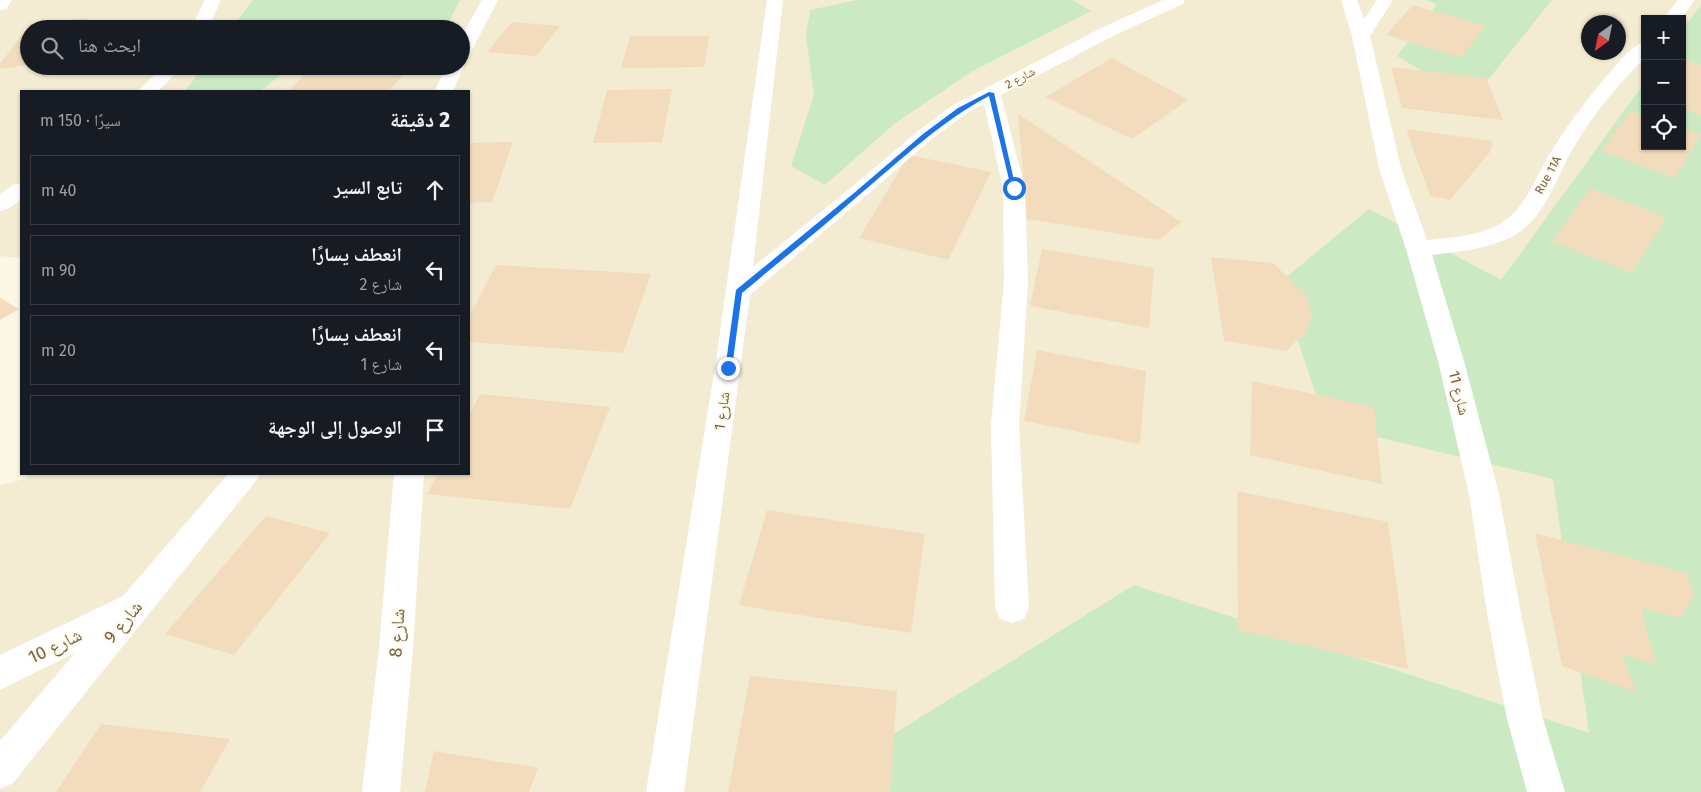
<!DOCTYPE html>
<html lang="ar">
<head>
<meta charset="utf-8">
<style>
  body { margin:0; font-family:"Fira Sans","Noto Naskh Arabic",sans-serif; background:#20242c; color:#f1f3f6; direction:rtl }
  .controls { position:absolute; right:15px; top:15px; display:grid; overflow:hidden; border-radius:0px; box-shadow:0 1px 4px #0004 }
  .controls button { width:45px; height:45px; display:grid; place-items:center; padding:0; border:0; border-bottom:1px solid #363941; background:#171b24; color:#f1f3f6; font:25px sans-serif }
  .compass { position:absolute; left:1581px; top:15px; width:45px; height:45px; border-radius:50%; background:#171b24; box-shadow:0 1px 4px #0004; rotate:213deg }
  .stop { position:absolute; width:15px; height:15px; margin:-11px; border:4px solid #1a73e8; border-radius:50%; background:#fff }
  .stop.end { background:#1a73e8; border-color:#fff; box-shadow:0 1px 5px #0008 }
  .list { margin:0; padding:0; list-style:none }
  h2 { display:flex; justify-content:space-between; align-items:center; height:65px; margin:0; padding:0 20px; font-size:21px }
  h2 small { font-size:16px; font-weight:400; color:#9ea1a6 }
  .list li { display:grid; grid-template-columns:32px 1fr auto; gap:15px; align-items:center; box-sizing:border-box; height:70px; margin:0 10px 10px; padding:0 10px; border:1px solid #363941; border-radius:0px }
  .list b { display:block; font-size:19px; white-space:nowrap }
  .list p { margin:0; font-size:16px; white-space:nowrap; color:#9ea1a6 }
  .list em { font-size:16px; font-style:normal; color:#9ea1a6 }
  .icon { flex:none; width:28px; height:28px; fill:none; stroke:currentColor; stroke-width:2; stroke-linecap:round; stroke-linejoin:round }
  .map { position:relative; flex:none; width:1701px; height:792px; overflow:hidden; direction:ltr }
  .search { position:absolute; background:#171b24; box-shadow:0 1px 4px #0004; left:20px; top:20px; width:450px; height:55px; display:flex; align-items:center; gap:12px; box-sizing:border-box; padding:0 18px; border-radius:28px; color:#9ea1a6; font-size:19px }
  .panel { position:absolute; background:#171b24; box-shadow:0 1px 4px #0004; left:20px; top:90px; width:450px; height:385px; border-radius:0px; direction:rtl }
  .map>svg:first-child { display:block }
</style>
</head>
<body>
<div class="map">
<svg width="1701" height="792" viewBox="0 0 1701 792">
  <rect width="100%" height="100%" fill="#fcf8e5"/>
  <!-- residential -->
  <path fill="#f4ebd3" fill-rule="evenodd" d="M 0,0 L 1701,0 L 1701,696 L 1469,792 L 0,792 L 0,485 L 25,479 L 30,474 L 469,474 L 469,91 L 21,91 L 21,258 L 0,256 ZM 1645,19 L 1682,19 L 1682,146 L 1645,146 ZM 1588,22 L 1618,22 L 1618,52 L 1588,52 ZM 29,29 L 461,29 L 461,66 L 29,66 Z"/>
  <!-- green -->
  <g fill="#cbeac3">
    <path d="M 253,0 L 460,0 L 446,28 L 440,29 L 231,29 Z"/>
    <path d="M 857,0 L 1072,0 L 1091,11 L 971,72 L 894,124 L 825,185 L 791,166 L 814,95 L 806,36 L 810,10 Z"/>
    <path d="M 1426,0 L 1552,0 L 1471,101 L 1397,56 L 1437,4 Z"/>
    <path d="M 1701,5 L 1701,792 L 800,792 L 1134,585 L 1589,733 L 1553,479 L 1326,425 L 1279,283 L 1369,209 L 1501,280 L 1645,82 L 1645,146 L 1682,146 L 1682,30 Z"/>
    <path d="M 204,66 L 292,66 L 260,91 L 185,91 Z"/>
  </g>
  <!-- building -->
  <g fill="#f2dcbd">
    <path d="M 1413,5 L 1485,26 L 1461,57 L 1386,35 Z"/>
    <path d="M 88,18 L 81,29 L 29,29 L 29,65 L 0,69 L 0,64 L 30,24 Z"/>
    <path d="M 512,22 L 560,26 L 536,56 L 487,52 Z"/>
    <path d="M 630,36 L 709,36 L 704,67 L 621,68 Z"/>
    <path d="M 1112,58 L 1188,100 L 1132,139 L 1045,97 Z"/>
    <path d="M 1682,59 L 1701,65 L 1701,115 L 1682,108 Z"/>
    <path d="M 1391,67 L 1486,78 L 1503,120 L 1402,108 Z"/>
    <path d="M 310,69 L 404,73 L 389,91 L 289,91 Z"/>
    <path d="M 672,89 L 662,142 L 593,143 L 607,90 Z"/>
    <path d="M 1631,111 L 1645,116 L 1645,146 L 1682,146 L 1682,128 L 1701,134 L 1675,178 L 1601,151 Z"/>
    <path d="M 1018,114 L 1181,222 L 1159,240 L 1027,219 Z"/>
    <path d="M 1406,129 L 1493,141 L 1490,152 L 1450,200 L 1430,196 Z"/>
    <path d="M 513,142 L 492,202 L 469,203 L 469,143 Z"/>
    <path d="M 909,155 L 991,172 L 948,260 L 859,238 Z"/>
    <path d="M 1590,188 L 1666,217 L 1632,273 L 1552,241 Z"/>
    <path d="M 1042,249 L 1154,268 L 1149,328 L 1030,306 Z"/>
    <path d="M 1211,257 L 1273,263 L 1306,295 L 1312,314 L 1306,332 L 1286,351 L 1224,341 Z"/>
    <path d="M 496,265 L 651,274 L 623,353 L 469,342 L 469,317 Z"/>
    <path d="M 0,298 L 19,309 L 0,320 Z"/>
    <path d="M 1037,350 L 1146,371 L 1140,444 L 1024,421 Z"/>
    <path d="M 1252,381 L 1374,407 L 1382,484 L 1250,455 Z"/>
    <path d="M 480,394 L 610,407 L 570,509 L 427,494 L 438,474 L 469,474 L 469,416 Z"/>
    <path d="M 1237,491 L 1388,522 L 1408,669 L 1238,630 Z"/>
    <path d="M 767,510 L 925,534 L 911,633 L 739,605 Z"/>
    <path d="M 266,516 L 330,533 L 234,655 L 165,634 Z"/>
    <path d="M 1535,533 L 1687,573 L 1694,596 L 1680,618 L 1641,608 L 1656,664 L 1622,654 L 1636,692 L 1562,666 Z"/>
    <path d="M 750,676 L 897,691 L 890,792 L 728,792 Z"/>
    <path d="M 101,724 L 230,739 L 200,792 L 56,792 Z"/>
    <path d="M 434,751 L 538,768 L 529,792 L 425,792 Z"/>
  </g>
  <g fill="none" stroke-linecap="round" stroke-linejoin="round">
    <!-- minor -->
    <g fill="#fff" fill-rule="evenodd">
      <path d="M 0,0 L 12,0 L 6,9 L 0,10 Z"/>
      <path d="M 205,0 L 221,0 L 208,29 L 190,29 Z"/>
      <path d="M 482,0 L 498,0 L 470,54 L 467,58 L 461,59 L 461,37 Z"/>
      <path d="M 767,0 L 783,0 L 753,267 L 848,190 L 918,131 L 953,105 L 1101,28 L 1163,0 L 1185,0 L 1183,4 L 1113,36 L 1001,95 L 1025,188 L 1028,282 L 1019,425 L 1029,608 L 1024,619 L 1012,623 L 1000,619 L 995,608 L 991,425 L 1004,282 L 1003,188 L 984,104 L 967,113 L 932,139 L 750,295 L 684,792 L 646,792 L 715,367 Z"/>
      <path d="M 1341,0 L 1357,0 L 1364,19 L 1377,0 L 1393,0 L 1370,36 L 1401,168 L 1427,240 C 1451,238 1478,236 1500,224 C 1528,207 1537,172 1554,147 C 1571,120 1590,95 1611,71 C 1620,61 1632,45 1645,42 L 1645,58 C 1617,85 1592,116 1572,150 C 1558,175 1548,208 1525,228 C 1501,248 1462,251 1432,255 L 1464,361 L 1499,494 L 1521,614 L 1543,719 L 1565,792 L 1527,792 L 1507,719 L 1487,614 L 1469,494 L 1438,361 L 1406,249 L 1379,168 L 1352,36 Z"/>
      <path d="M 1678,0 L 1695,0 L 1681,19 L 1663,19 Z"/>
      <path d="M 462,62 L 464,66 L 453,91 L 435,91 L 446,66 L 461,66 Z"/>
      <path d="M 163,66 L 183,66 L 158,91 L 138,91 Z"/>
      <path d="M 21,183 L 21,200 L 8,209 L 0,211 L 0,194 L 13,185 Z"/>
      <path d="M 228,474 L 260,474 L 255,482 L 13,783 L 0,789 L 0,741 L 75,653 L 0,690 L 0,655 L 123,596 Z"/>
      <path d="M 394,474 L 424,474 L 413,648 L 400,792 L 362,792 L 379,648 Z"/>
    </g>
  </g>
  <!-- route -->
  <path fill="#1a73e8" d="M 989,92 L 994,93 L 1016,189 L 1011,188 L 989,96 C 940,122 901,160 859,195 C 821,229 781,260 742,293 L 732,368 L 728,370 L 725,370 L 736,290 L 854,193 L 923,134 L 958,108 Z"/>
  <g text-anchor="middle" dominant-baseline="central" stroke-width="4" stroke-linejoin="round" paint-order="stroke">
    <!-- far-street labels -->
    <g font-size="12" fill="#75624a" stroke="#fffbeb">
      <text transform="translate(1020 78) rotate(-28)">شارع 2</text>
      <text transform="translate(1548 175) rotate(-61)">Rue 11A</text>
    </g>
    <!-- street labels -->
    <g font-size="15" fill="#75624a" stroke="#fffbeb">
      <text transform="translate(1459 393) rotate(76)">شارع 11</text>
      <text transform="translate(722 411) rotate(-82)">شارع 1</text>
    </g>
    <!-- near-street labels -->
    <g font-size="18" fill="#75624a" stroke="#fffbeb">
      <text transform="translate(123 622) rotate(-50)">شارع 9</text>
      <text transform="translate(397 633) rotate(-86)">شارع 8</text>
      <text transform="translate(55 646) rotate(-26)">شارع 10</text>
    </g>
  </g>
</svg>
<div class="controls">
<button>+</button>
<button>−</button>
<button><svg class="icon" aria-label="locate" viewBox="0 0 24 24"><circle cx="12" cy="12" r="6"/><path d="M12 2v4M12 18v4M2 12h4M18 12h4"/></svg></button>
</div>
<svg class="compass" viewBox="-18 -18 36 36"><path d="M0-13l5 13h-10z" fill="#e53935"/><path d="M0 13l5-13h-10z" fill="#9ea1a6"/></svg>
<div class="stop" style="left:1014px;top:188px"></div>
<div class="stop end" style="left:728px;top:368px"></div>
<div class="search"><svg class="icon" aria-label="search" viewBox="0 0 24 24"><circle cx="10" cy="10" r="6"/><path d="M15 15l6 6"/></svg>ابحث هنا</div>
<section class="panel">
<h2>2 دقيقة<small>سيرًا · 150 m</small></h2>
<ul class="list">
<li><svg class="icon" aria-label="ahead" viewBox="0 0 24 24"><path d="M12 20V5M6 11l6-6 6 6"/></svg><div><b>تابع السير</b></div><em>40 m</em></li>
<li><svg class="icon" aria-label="left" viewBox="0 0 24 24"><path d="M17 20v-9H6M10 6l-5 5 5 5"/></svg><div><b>انعطف يسارًا</b><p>شارع 2</p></div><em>90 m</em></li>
<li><svg class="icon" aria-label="left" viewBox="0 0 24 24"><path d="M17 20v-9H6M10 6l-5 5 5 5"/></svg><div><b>انعطف يسارًا</b><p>شارع 1</p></div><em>20 m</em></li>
<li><svg class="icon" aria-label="arrive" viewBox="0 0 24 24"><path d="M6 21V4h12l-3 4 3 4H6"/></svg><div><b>الوصول إلى الوجهة</b></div></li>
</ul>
</section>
</div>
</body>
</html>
